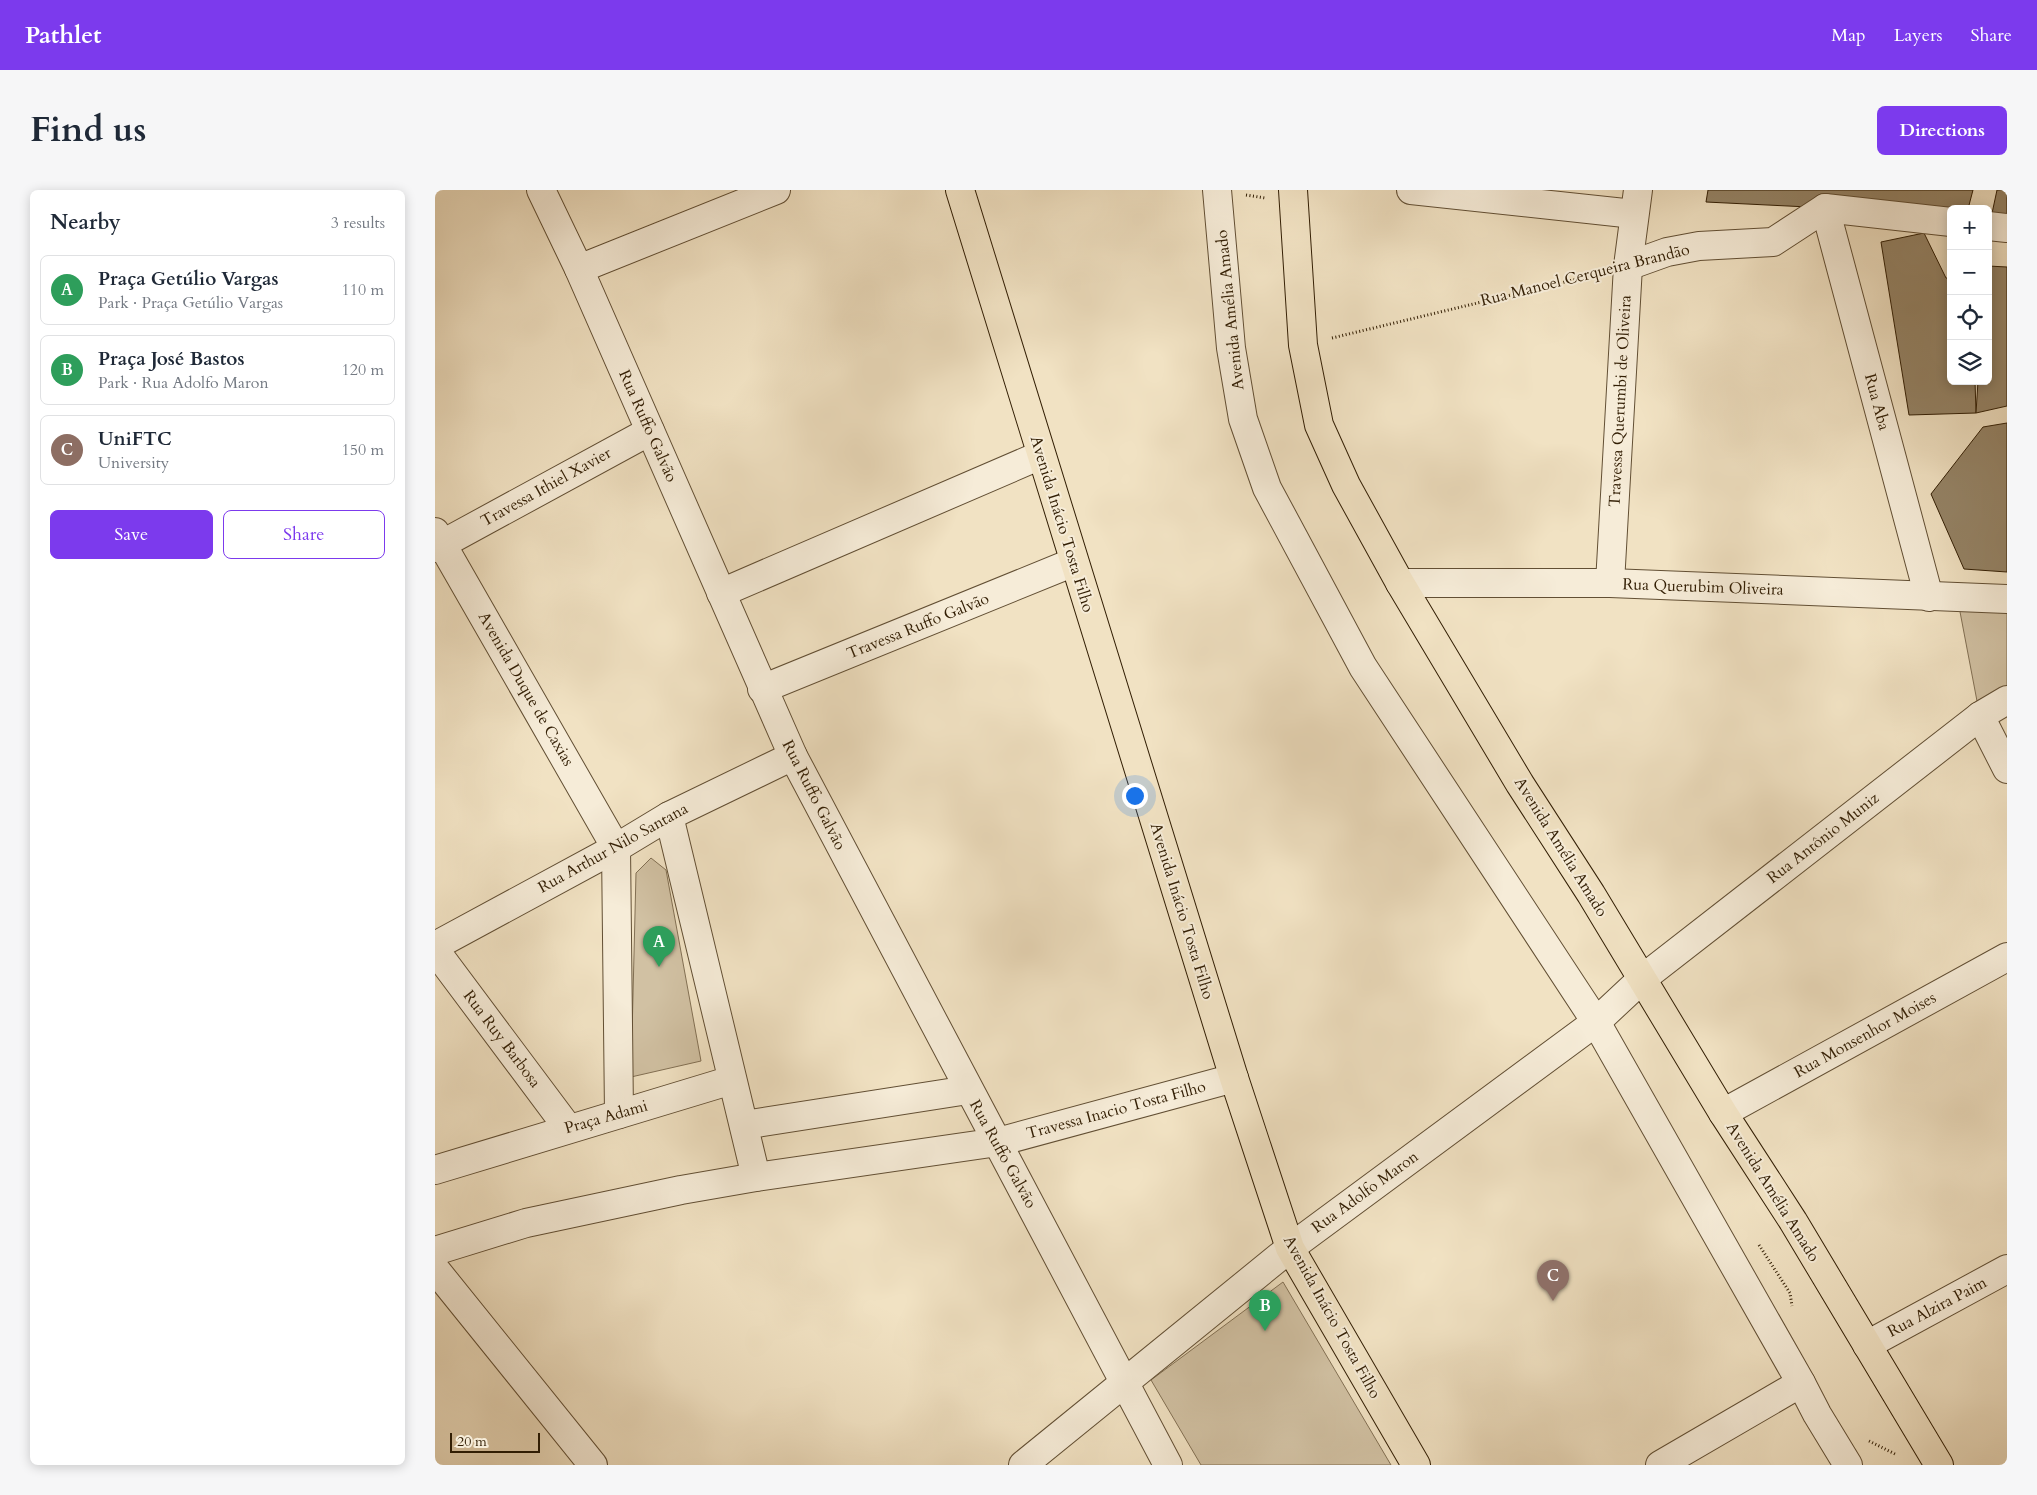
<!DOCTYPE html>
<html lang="en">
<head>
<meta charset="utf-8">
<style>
  body { margin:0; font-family:Cardo,serif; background:#f6f6f7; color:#1f2937 }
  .controls { position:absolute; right:15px; top:15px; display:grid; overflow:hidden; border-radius:8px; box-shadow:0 2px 12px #0003 }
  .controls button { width:45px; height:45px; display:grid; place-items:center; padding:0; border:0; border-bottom:1px solid #e0e1e3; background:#fff; color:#1f2937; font:25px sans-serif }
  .scale { position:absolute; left:15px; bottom:12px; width:90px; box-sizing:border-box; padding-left:5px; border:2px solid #321e04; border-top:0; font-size:14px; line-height:18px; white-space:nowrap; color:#321e04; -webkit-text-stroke:4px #f6ecd8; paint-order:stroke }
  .you { position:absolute; left:699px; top:605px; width:18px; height:18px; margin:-12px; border:4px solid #fff; border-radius:50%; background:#1a73e8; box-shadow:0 0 0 8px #1a73e833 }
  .badge { display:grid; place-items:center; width:32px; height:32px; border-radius:50%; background:#7c3aed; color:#fff; font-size:16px; font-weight:700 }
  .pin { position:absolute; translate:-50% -41px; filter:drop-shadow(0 1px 2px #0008) }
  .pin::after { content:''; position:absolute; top:26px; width:18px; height:15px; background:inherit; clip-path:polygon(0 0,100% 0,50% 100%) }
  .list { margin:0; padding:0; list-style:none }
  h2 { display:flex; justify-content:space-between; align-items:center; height:65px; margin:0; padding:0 20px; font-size:21px }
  h2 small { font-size:16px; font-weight:400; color:#747a83 }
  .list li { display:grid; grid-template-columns:32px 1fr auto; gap:15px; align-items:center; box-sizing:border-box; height:70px; margin:0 10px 10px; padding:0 10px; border:1px solid #e0e1e3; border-radius:8px }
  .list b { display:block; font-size:19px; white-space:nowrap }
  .list p { margin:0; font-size:16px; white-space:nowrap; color:#747a83 }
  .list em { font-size:16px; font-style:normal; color:#747a83 }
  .actions { display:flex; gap:10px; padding:15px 20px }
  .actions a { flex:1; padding:11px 0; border:1px solid #7c3aed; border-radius:8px; text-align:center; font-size:18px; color:#7c3aed }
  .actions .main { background:#7c3aed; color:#fff }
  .icon { flex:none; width:28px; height:28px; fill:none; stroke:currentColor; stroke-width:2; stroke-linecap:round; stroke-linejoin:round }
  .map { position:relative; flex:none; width:1572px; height:1275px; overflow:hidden; border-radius:8px }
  header { display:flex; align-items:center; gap:30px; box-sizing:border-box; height:70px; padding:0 25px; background:#7c3aed; color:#fff }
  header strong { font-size:24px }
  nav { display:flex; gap:28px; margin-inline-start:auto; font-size:18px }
  .intro { display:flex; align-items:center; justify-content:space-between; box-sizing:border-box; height:120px; padding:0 30px }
  h1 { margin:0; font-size:35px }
  .button { padding:12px 22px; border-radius:8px; background:#7c3aed; color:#fff; font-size:18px; font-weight:700 }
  main { display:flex; gap:30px; padding:0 30px }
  aside { flex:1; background:#fff; border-radius:8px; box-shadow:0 2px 12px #0003 }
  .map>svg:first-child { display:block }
</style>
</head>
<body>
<header>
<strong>Pathlet</strong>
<nav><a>Map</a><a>Layers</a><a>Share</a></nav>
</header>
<div class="intro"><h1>Find us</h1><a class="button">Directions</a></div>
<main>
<aside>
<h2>Nearby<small>3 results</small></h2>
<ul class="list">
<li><span class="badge" style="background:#2e9e5b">A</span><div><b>Praça Getúlio Vargas</b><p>Park · Praça Getúlio Vargas</p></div><em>110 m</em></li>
<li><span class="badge" style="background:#2e9e5b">B</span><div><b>Praça José Bastos</b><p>Park · Rua Adolfo Maron</p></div><em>120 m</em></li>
<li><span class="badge" style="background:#8d6e63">C</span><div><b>UniFTC</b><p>University</p></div><em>150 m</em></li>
</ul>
<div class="actions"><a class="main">Save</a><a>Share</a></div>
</aside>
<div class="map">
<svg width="1572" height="1275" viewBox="0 0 1572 1275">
  <rect width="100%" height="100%" fill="#f1e2c3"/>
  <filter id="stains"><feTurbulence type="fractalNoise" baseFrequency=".004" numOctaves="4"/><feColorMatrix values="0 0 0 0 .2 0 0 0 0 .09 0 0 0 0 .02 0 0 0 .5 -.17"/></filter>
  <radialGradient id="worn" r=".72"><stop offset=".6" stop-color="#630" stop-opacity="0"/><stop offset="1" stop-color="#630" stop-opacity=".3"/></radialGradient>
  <!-- green -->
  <g fill="#d1c1a3" stroke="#827054">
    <path d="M 1522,406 L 1572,408 L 1572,496 L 1542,511 Z"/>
    <path d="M 216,668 L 231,680 L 266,871 L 196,887 L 201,683 Z"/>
    <path d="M 848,1092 L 956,1275 L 766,1275 L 716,1190 Z"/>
  </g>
  <!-- building -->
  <g fill="#958467" stroke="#321e04">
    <path d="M 1273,0 L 1538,0 L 1533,19 L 1516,19 L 1516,24 L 1271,12 Z"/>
    <path d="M 1562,0 L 1572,0 L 1572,30 L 1556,28 Z"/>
    <path d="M 1489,43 L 1511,88 L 1516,89 L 1516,191 L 1540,191 L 1541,223 L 1474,225 L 1446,52 Z"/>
    <path d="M 1553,76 L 1572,77 L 1572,216 L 1541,223 L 1543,191 L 1553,191 Z"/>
    <path d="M 1572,233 L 1572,382 L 1529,379 L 1496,304 L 1548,237 Z"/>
  </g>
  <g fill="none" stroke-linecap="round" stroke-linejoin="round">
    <!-- minor casing -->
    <g stroke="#624f34" stroke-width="30">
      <g id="minor">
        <path d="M 106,0 L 144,79 L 358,566 L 733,1275"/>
        <path d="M 782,0 L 796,158 L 808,229 L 832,298 L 928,477 L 1161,832 L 1366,1193 L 1382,1224 L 1413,1275"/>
        <path d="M 976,0 L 1199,24"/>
        <path d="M 1390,18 L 1494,407"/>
        <path d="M 1553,36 L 1572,38"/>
        <path d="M 1193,76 L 1232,62 L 1264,56 L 1338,52 L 1390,18 L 1516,32"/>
        <path d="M 144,79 L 341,0"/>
        <path d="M 0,342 L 181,658 L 184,924"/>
        <path d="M 0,358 L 215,241"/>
        <path d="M 965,393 L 1175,393 L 1572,409"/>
        <path d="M 1175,393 L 1193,76 L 1203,0"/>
        <path d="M 286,403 L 606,265"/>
        <path d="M 327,499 L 639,372"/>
        <path d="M 1545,526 L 1572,579"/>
        <path d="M 234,626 L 321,987"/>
        <path d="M 0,756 L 181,658 L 234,626 L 358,566"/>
        <path d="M 0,760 L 133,938"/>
        <path d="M 1288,923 L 1572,767"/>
        <path d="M 309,935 L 533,900"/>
        <path d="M 0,980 L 297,890"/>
        <path d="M 0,1061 L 91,1033 L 246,1000 L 321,987 L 563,952 L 799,888"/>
        <path d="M 0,1079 L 158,1275"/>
        <path d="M 1432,1155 L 1572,1079"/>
        <path d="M 588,1275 L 855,1058 L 1161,832 L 1207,789 L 1545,526 L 1572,510"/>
        <path d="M 1225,1275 L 1366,1193"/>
      </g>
    </g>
    <!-- major casing -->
    <g stroke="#321e04" stroke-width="30">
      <g id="major">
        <path d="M 525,0 L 799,888 L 855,1058 L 981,1275"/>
        <path d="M 858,0 L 868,155 L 884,235 L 911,295 L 965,393 L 1085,594 L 1156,704 L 1288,923 L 1358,1031 L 1504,1275"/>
      </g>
    </g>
    <!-- path -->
    <g stroke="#321e04" stroke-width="3" stroke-dasharray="1 2.5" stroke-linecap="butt">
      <path d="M 811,5 L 830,8"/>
      <path d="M 897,148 L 1163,84"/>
      <path d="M 1324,1055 L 1355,1103 L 1357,1116"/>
      <path d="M 1434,1251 L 1462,1265"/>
    </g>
    <!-- minor -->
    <use href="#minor" stroke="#f6ecd8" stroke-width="28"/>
    <!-- major -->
    <use href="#major" stroke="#f1e2c3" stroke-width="28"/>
  </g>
  <g text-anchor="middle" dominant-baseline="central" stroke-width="4" stroke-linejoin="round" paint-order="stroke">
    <!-- street labels -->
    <g font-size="16" fill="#321e04" stroke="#f6ecd8">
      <text transform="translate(1150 85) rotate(-14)">Rua Manoel Cerqueira Brandão</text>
      <text transform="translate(795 120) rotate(-96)">Avenida Amélia Amado</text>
      <text transform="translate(1185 211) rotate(-87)">Travessa Querumbi de Oliveira</text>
      <text transform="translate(1442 212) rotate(75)">Rua Aba</text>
      <text transform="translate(213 236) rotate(66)">Rua Ruffo Galvão</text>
      <text transform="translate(111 297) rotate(-29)">Travessa Ithiel Xavier</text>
      <text transform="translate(627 334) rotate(73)">Avenida Inácio Tosta Filho</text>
      <text transform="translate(1268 397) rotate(2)">Rua Querubim Oliveira</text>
      <text transform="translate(483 436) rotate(-22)">Travessa Ruffo Galvão</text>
      <text transform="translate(91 499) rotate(60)">Avenida Duque de Caxias</text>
      <text transform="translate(379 605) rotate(63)">Rua Ruffo Galvão</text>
      <text transform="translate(1388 648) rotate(-38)">Rua Antônio Muniz</text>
      <text transform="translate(1126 657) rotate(58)">Avenida Amélia Amado</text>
      <text transform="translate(178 658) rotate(-29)">Rua Arthur Nilo Santana</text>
      <text transform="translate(747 721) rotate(73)">Avenida Inácio Tosta Filho</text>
      <text transform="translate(1430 845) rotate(-29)">Rua Monsenhor Moises</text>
      <text transform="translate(67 849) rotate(53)">Rua Ruy Barbosa</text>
      <text transform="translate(681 920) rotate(-15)">Travessa Inacio Tosta Filho</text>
      <text transform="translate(171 927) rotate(-16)">Praça Adami</text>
      <text transform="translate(568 964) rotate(61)">Rua Ruffo Galvão</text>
      <text transform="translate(930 1002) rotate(-36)">Rua Adolfo Maron</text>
      <text transform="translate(1338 1002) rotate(58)">Avenida Amélia Amado</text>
      <text transform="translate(1502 1117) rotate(-28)">Rua Alzira Paim</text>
      <text transform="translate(897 1127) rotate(61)">Avenida Inácio Tosta Filho</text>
    </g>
  </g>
  <rect width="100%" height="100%" filter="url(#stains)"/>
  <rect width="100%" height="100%" fill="url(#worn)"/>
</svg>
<div class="controls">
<button>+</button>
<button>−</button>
<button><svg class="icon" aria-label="locate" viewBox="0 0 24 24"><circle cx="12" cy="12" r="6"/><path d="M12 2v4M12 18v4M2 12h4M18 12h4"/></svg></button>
<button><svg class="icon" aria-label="layers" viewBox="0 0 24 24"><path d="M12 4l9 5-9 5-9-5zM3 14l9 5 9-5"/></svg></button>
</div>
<div class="scale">20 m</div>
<div class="you"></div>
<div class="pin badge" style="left:224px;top:777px;background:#2e9e5b">A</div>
<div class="pin badge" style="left:830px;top:1141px;background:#2e9e5b">B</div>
<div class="pin badge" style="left:1118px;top:1111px;background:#8d6e63">C</div>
</div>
</main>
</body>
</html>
